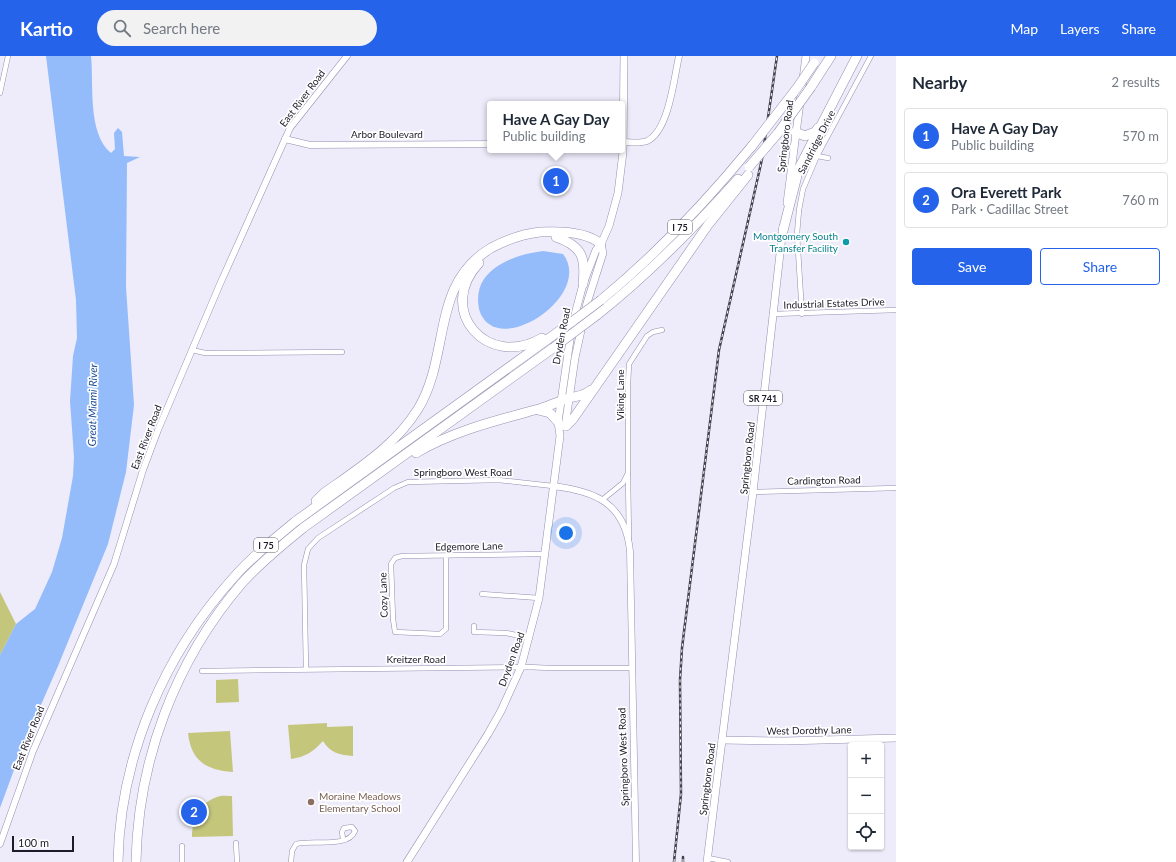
<!DOCTYPE html>
<html lang="en">
<head>
<meta charset="utf-8">
<style>
  body { margin:0; font-family:Lato,sans-serif; background:#f2f2f3; color:#1f2937 }
  .controls { position:absolute; right:12px; bottom:12px; display:grid; overflow:hidden; border-radius:4px; box-shadow:0 1px 3px #0004 }
  .controls button { width:36px; height:36px; display:grid; place-items:center; padding:0; border:0; border-bottom:1px solid #e0e1e3; background:#fff; color:#1f2937; font:20px sans-serif }
  .scale { position:absolute; left:12px; bottom:10px; width:62px; box-sizing:border-box; padding-left:4px; border:2px solid #1e1a27; border-top:0; font-size:11px; line-height:14px; white-space:nowrap; color:#1e1a27; -webkit-text-stroke:3px #fff; paint-order:stroke }
  .you { position:absolute; left:566px; top:477px; width:14px; height:14px; margin:-10px; border:3px solid #fff; border-radius:50%; background:#1a73e8; box-shadow:0 0 0 6px #1a73e833 }
  .badge { display:grid; place-items:center; width:26px; height:26px; border-radius:50%; background:#2563eb; color:#fff; font-size:13px; font-weight:700 }
  .pin { position:absolute; translate:-50% -50%; border:2px solid #fff; box-shadow:0 1px 4px #0006 }
  .popup { position:absolute; left:487px; top:45px; width:138px; height:52px; box-sizing:border-box; display:grid; place-content:center; border-radius:4px; background:#fff; filter:drop-shadow(0 1px 3px #0005); font-size:13px; white-space:nowrap; color:#747a83 }
  .popup b { font-size:15px; color:#1f2937 }
  .popup::after { content:''; position:absolute; left:50%; top:100%; margin-left:-8px; border:8px solid transparent; border-top-color:#fff }
  .list { margin:0; padding:0; list-style:none }
  h2 { display:flex; justify-content:space-between; align-items:center; height:52px; margin:0; padding:0 16px; font-size:17px }
  h2 small { font-size:13px; font-weight:400; color:#747a83 }
  .list li { display:grid; grid-template-columns:26px 1fr auto; gap:12px; align-items:center; box-sizing:border-box; height:56px; margin:0 8px 8px; padding:0 8px; border:1px solid #e0e1e3; border-radius:4px }
  .list b { display:block; font-size:15px; white-space:nowrap }
  .list p { margin:0; font-size:13px; white-space:nowrap; color:#747a83 }
  .list em { font-size:13px; font-style:normal; color:#747a83 }
  .actions { display:flex; gap:8px; padding:12px 16px }
  .actions a { flex:1; padding:9px 0; border:1px solid #2563eb; border-radius:4px; text-align:center; font-size:14px; color:#2563eb }
  .actions .main { background:#2563eb; color:#fff }
  .icon { flex:none; width:22px; height:22px; fill:none; stroke:currentColor; stroke-width:2; stroke-linecap:round; stroke-linejoin:round }
  .map { position:relative; flex:none; width:896px; height:806px; overflow:hidden }
  header { display:flex; align-items:center; gap:24px; box-sizing:border-box; height:56px; padding:0 20px; background:#2563eb; color:#fff }
  header strong { font-size:19px }
  nav { display:flex; gap:22px; margin-inline-start:auto; font-size:14px }
  .search { width:280px; height:36px; background:#f2f2f3; display:flex; align-items:center; gap:10px; box-sizing:border-box; padding:0 14px; border-radius:22px; color:#747a83; font-size:15px }
  main { display:flex }
  aside { flex:1; background:#fff }
  .map>svg:first-child { display:block }
</style>
</head>
<body>
<header>
<strong>Kartio</strong>
<div class="search"><svg class="icon" aria-label="search" viewBox="0 0 24 24"><circle cx="10" cy="10" r="6"/><path d="M15 15l6 6"/></svg>Search here</div>
<nav><a>Map</a><a>Layers</a><a>Share</a></nav>
</header>
<main>
<div class="map">
<svg width="896" height="806" viewBox="0 0 896 806">
  <rect width="100%" height="100%" fill="#eeebfa"/>
  <!-- green -->
  <g fill="#c4c77b">
    <path d="M 0,536 L 16,568 L 0,599 Z"/>
    <path d="M 238,623 L 239,646 L 216,647 L 216,624 Z"/>
    <path d="M 327,667 L 327,671 L 353,670 L 353,700 C 340,699 330,697 323,685 C 313,696 305,701 291,703 L 288,669 Z"/>
    <path d="M 230,675 L 233,716 C 206,714 191,705 188,677 Z"/>
    <path d="M 232,740 L 233,780 L 192,781 C 192,764 199,747 217,741 C 221,739 228,740 232,740 Z"/>
  </g>
  <!-- water -->
  <g fill="#94bcfa">
    <path d="M 46,0 L 91,0 C 94,28 87,77 111,97 L 115,93 L 114,77 L 118,72 L 122,76 L 124,100 L 140,101 L 127,107 L 126,231 L 134,349 L 126,416 L 108,488 L 58,610 L 22,692 L 0,752 L 0,599 L 16,568 L 35,553 L 52,516 L 62,482 L 73,420 L 74,401 L 70,345 L 73,300 L 77,282 L 76,244 Z"/>
    <path d="M 543,195 L 563,198 C 595,240 494,306 479,253 C 477,242 478,232 484,223 C 497,205 521,198 543,195 Z"/>
  </g>
  <g fill="none" stroke-linecap="round" stroke-linejoin="round">
    <!-- minor casing -->
    <g stroke="#968eaf" stroke-width="5.5">
      <g id="minor">
        <path d="M 0,37 L 8,0"/>
        <path d="M 817,100 L 828,102"/>
        <path d="M 772,258 L 896,254"/>
        <path d="M 802,258 L 797,178 L 799,154 L 803,133 L 817,100 L 871,0"/>
        <path d="M 192,294 L 205,297 L 342,296"/>
        <path d="M 628,420 L 629,483"/>
        <path d="M 753,436 L 896,432"/>
        <path d="M 602,444 L 623,427 L 628,417 L 628,328 L 629,308 L 647,280 L 653,276 L 662,274"/>
        <path d="M 446,500 L 446,573 L 440,578 L 395,576 L 393,563 L 391,508 L 395,502 L 402,500 L 544,498"/>
        <path d="M 482,538 L 539,542"/>
        <path d="M 474,570 L 474,576 L 506,577 L 530,582"/>
        <path d="M 306,613 L 304,509 L 308,493 L 318,482 L 394,432 L 408,426 L 498,424 L 553,430"/>
        <path d="M 202,615 L 528,611 L 550,612 L 631,612"/>
        <path d="M 236,787 L 237,806"/>
        <path d="M 182,790 L 182,806"/>
        <path d="M 708,802 L 728,806"/>
        <path d="M 291,806 L 292,795 L 296,788 C 311,783 348,793 355,775 L 352,771 L 344,772 L 342,776 L 343,783"/>
      </g>
    </g>
    <!-- tertiary casing -->
    <g stroke="#968eaf" stroke-width="7">
      <g id="tertiary">
        <path d="M 285,83 L 310,89 L 490,88"/>
        <path d="M 622,86 C 630,86 639,88 647,85 C 669,75 674,22 679,0"/>
        <path d="M 553,430 C 595,435 625,447 630,495 L 636,806"/>
        <path d="M 0,788 L 33,695 L 114,508 L 143,414 L 158,374 L 220,228 L 290,72 L 347,0"/>
      </g>
    </g>
    <!-- secondary casing -->
    <g stroke="#968eaf" stroke-width="8">
      <g id="secondary">
        <path d="M 573,266 L 583,228 L 596,194 L 601,188 L 609,170 L 618,137 L 623,96 L 624,0"/>
        <path d="M 565,371 L 575,302 L 587,247 L 603,197 L 601,188"/>
        <path d="M 407,806 L 488,678 L 501,655 L 521,611 L 539,542 L 560,380 L 558,366 L 571,277"/>
        <path d="M 707,806 L 722,684"/>
      </g>
    </g>
    <!-- primary casing -->
    <g stroke="#968eaf" stroke-width="8">
      <g id="primary">
        <path d="M 787,147 L 806,0"/>
        <path d="M 783,171 L 753,436 L 722,684 L 785,685 L 896,682"/>
      </g>
    </g>
    <!-- motorway casing -->
    <g stroke="#968eaf" stroke-width="10">
      <g id="motorway">
        <path d="M 811,31 L 831,0"/>
        <path d="M 795,76 L 805,80 L 815,76 L 818,72"/>
        <path d="M 783,175 L 799,112 L 857,0"/>
        <path d="M 556,181 C 582,190 586,201 583,228"/>
        <path d="M 479,207 C 435,254 487,314 542,282"/>
        <path d="M 601,244 C 657,198 706,146 752,90"/>
        <path d="M 597,259 C 649,218 694,172 738,123"/>
        <path d="M 538,354 L 550,357 L 558,366"/>
        <path d="M 566,370 L 573,363 L 708,169 L 748,119"/>
        <path d="M 416,397 C 455,374 499,364 542,352 C 551,349 560,345 569,342 C 577,340 584,340 591,334"/>
        <path d="M 316,445 L 324,437 C 358,413 396,389 418,353 C 451,299 430,228 491,192 C 506,184 523,178 540,176 C 559,175 586,175 601,188"/>
        <path d="M 118,806 C 120,700 164,598 235,520 C 253,500 274,483 296,465 L 573,265"/>
        <path d="M 136,806 C 138,704 175,605 242,527 C 260,507 282,489 303,472 L 553,292"/>
      </g>
    </g>
    <!-- minor -->
    <use href="#minor" stroke="#fff" stroke-width="4.5"/>
    <!-- tertiary -->
    <use href="#tertiary" stroke="#fff" stroke-width="6"/>
    <!-- secondary -->
    <use href="#secondary" stroke="#fff" stroke-width="7"/>
    <!-- primary -->
    <use href="#primary" stroke="#fff" stroke-width="7"/>
    <!-- motorway -->
    <use href="#motorway" stroke="#fff" stroke-width="9"/>
    <!-- rail casing -->
    <g stroke="#44404e" stroke-width="2.5">
      <g id="rail">
        <path d="M 674,806 L 681,738 L 680,624 L 682,592 L 719,294 L 762,103 L 777,0"/>
        <path d="M 683,806 L 683,801"/>
      </g>
    </g>
    <!-- rail -->
    <use href="#rail" stroke="#fff" stroke-width="1" stroke-dasharray="3" stroke-linecap="butt"/>
    <!-- motorway-bridge casing -->
    <g stroke="#968eaf" stroke-width="10" stroke-linecap="butt">
      <g id="motorway-bridge">
        <path d="M 752,90 L 797,32 L 814,7"/>
        <path d="M 749,111 L 778,77 L 811,31"/>
        <path d="M 573,265 L 601,244"/>
        <path d="M 553,292 L 597,259"/>
      </g>
    </g>
    <!-- motorway-bridge -->
    <use href="#motorway-bridge" stroke="#fff" stroke-width="9"/>
  </g>
  <!-- markers -->
  <circle fill="#0f9aa8" stroke="#fff" stroke-width="1.5" cx="846" cy="186" r="4"/>
  <circle fill="#8d6e63" stroke="#fff" stroke-width="1.5" cx="311" cy="746" r="4"/>
  <g text-anchor="middle" dominant-baseline="central" stroke-width="3.5" stroke-linejoin="round" paint-order="stroke">
    <!-- shield labels -->
    <g fill="#fff" stroke="#625f68" stroke-width="1">
      <rect x="668" y="164" width="24" height="14" rx="3"/>
      <rect x="744" y="335" width="38" height="14" rx="3"/>
      <rect x="254" y="482" width="24" height="14" rx="3"/>
    </g>
    <g font-size="9" font-weight="bold" fill="#1e1a27">
      <text x="680" y="171">I 75</text>
      <text x="763" y="342">SR 741</text>
      <text x="266" y="489">I 75</text>
    </g>
    <!-- street labels -->
    <g font-size="10" fill="#1e1a27" stroke="#fff">
      <text transform="translate(302 42) rotate(-53)">East River Road</text>
      <text x="387" y="78">Arbor Boulevard</text>
      <text transform="translate(785 80) rotate(-83)">Springboro Road</text>
      <text transform="translate(816 86) rotate(-63)">Sandridge Drive</text>
      <text transform="translate(834 247) rotate(-2)">Industrial Estates Drive</text>
      <text transform="translate(561 280) rotate(-79)">Dryden Road</text>
      <text transform="translate(620 339) rotate(-90)">Viking Lane</text>
      <text transform="translate(146 381) rotate(-69)">East River Road</text>
      <text transform="translate(747 402) rotate(-84)">Springboro Road</text>
      <text x="463" y="416">Springboro West Road</text>
      <text transform="translate(824 424) rotate(-1)">Cardington Road</text>
      <text transform="translate(469 490) rotate(-1)">Edgemore Lane</text>
      <text transform="translate(383 539) rotate(-92)">Cozy Lane</text>
      <text x="416" y="603">Kreitzer Road</text>
      <text transform="translate(511 603) rotate(-70)">Dryden Road</text>
      <text transform="translate(809 674) rotate(-1)">West Dorothy Lane</text>
      <text transform="translate(28 682) rotate(-68)">East River Road</text>
      <text transform="translate(623 701) rotate(-92)">Springboro West Road</text>
      <text transform="translate(707 723) rotate(-83)">Springboro Road</text>
    </g>
    <!-- culture labels -->
    <g font-size="10" fill="#0d838f" stroke="#fff" text-anchor="end">
      <text x="838" y="180">Montgomery South<tspan x="838" dy="12">Transfer Facility</tspan></text>
    </g>
    <!-- education labels -->
    <g font-size="10" fill="#785e54" stroke="#fff" text-anchor="start">
      <text x="319" y="740">Moraine Meadows<tspan x="319" dy="12">Elementary School</tspan></text>
    </g>
    <!-- water labels -->
    <g font-size="11" font-style="italic" fill="#1a4991" stroke="#fff">
      <text transform="translate(92 349) rotate(-89)">Great Miami River</text>
    </g>
  </g>
</svg>
<div class="controls">
<button>+</button>
<button>−</button>
<button><svg class="icon" aria-label="locate" viewBox="0 0 24 24"><circle cx="12" cy="12" r="6"/><path d="M12 2v4M12 18v4M2 12h4M18 12h4"/></svg></button>
</div>
<div class="scale">100 m</div>
<div class="you"></div>
<div class="pin badge" style="left:556px;top:125px">1</div>
<div class="popup"><b>Have A Gay Day</b>Public building</div>
<div class="pin badge" style="left:194px;top:756px">2</div>
</div>
<aside>
<h2>Nearby<small>2 results</small></h2>
<ul class="list">
<li><span class="badge">1</span><div><b>Have A Gay Day</b><p>Public building</p></div><em>570 m</em></li>
<li><span class="badge">2</span><div><b>Ora Everett Park</b><p>Park · Cadillac Street</p></div><em>760 m</em></li>
</ul>
<div class="actions"><a class="main">Save</a><a>Share</a></div>
</aside>
</main>
</body>
</html>
